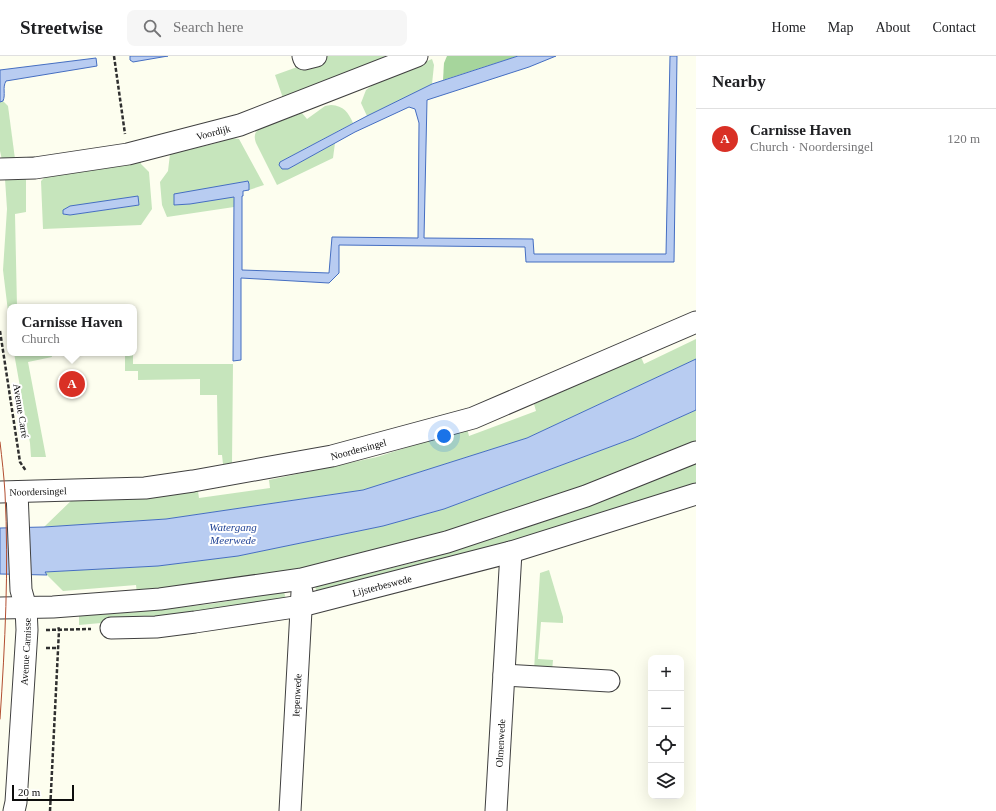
<!DOCTYPE html>
<html lang="en">
<head>
<meta charset="utf-8">
<style>
  body { margin:0; font-family:Georgia,serif; background:#f6f6f6; color:#202124 }
  .controls { position:absolute; right:12px; bottom:12px; display:grid; overflow:hidden; border-radius:8px; box-shadow:0 4px 16px #0002 }
  .controls button { width:36px; height:36px; display:grid; place-items:center; padding:0; border:0; border-bottom:1px solid #e0e0e0; background:#fff; color:#202124; font:20px sans-serif }
  .scale { position:absolute; left:12px; bottom:10px; width:62px; box-sizing:border-box; padding-left:4px; border:2px solid #0d0d0d; border-top:0; font-size:11px; line-height:14px; white-space:nowrap; color:#0d0d0d; -webkit-text-stroke:3px #fff; paint-order:stroke }
  .you { position:absolute; left:444px; top:380px; width:14px; height:14px; margin:-10px; border:3px solid #fff; border-radius:50%; background:#1a73e8; box-shadow:0 0 0 6px #1a73e833 }
  .badge { display:grid; place-items:center; width:26px; height:26px; border-radius:50%; background:#d93025; color:#fff; font-size:13px; font-weight:700 }
  .pin { position:absolute; translate:-50% -50%; border:2px solid #fff; box-shadow:0 1px 4px #0006 }
  .popup { position:absolute; left:7px; top:248px; width:130px; height:52px; box-sizing:border-box; display:grid; place-content:center; border-radius:8px; background:#fff; filter:drop-shadow(0 1px 3px #0005); font-size:13px; white-space:nowrap; color:#757577 }
  .popup b { font-size:15px; color:#202124 }
  .popup::after { content:''; position:absolute; left:50%; top:100%; margin-left:-8px; border:8px solid transparent; border-top-color:#fff }
  .list { margin:0; padding:0; list-style:none }
  h2 { display:flex; justify-content:space-between; align-items:center; height:52px; margin:0; padding:0 16px; font-size:17px }
  h2 small { font-size:13px; font-weight:400; color:#757577 }
  .list li { display:grid; grid-template-columns:26px 1fr auto; gap:12px; align-items:center; box-sizing:border-box; height:60px; padding:0 16px; border-top:1px solid #e0e0e0 }
  .list b { display:block; font-size:15px; white-space:nowrap }
  .list p { margin:0; font-size:13px; white-space:nowrap; color:#757577 }
  .list em { font-size:13px; font-style:normal; color:#757577 }
  .icon { flex:none; width:22px; height:22px; fill:none; stroke:currentColor; stroke-width:2; stroke-linecap:round; stroke-linejoin:round }
  .map { position:relative; flex:none; width:696px; height:755px; overflow:hidden }
  header { display:flex; align-items:center; gap:24px; box-sizing:border-box; height:56px; padding:0 20px; background:#fff; border-bottom:1px solid #e0e0e0 }
  header strong { font-size:19px }
  nav { display:flex; gap:22px; margin-inline-start:auto; font-size:14px }
  .search { width:280px; height:36px; background:#f6f6f6; display:flex; align-items:center; gap:10px; box-sizing:border-box; padding:0 14px; border-radius:8px; color:#757577; font-size:15px }
  main { display:flex }
  aside { flex:1; background:#fff }
  .map>svg:first-child { display:block }
</style>
</head>
<body>
<header>
<strong>Streetwise</strong>
<div class="search"><svg class="icon" aria-label="search" viewBox="0 0 24 24"><circle cx="10" cy="10" r="6"/><path d="M15 15l6 6"/></svg>Search here</div>
<nav><a>Home</a><a>Map</a><a>About</a><a>Contact</a></nav>
</header>
<main>
<div class="map">
<svg width="696" height="755" viewBox="0 0 696 755">
  <rect width="100%" height="100%" fill="#fdfeef"/>
  <!-- green -->
  <g fill="#c6e5bc" fill-rule="evenodd">
    <path d="M 328,0 L 386,0 L 284,45 L 275,19 Z"/>
    <path d="M 432,3 L 434,9 L 432,28 L 367,60 L 361,47 L 366,34 L 374,28 Z"/>
    <path d="M 3,45 L 8,50 L 15,103 L 2,104 L 0,95 L 0,46 Z"/>
    <path d="M 331,49 C 344,50 348,56 353,67 L 280,106 L 288,113 L 335,87 L 333,102 L 277,129 L 256,87 C 254,81 254,77 259,73 L 302,57 L 307,63 L 325,50 Z"/>
    <path d="M 232,82 L 239,83 L 264,129 L 249,134 L 249,128 L 247,125 L 174,139 L 175,149 L 190,148 L 234,140 L 234,151 L 167,161 L 162,149 L 160,126 L 168,115 L 170,98 L 213,88 Z"/>
    <path d="M 140,104 L 141,108 L 149,116 L 152,153 L 141,169 L 43,173 L 41,125 L 48,118 ZM 138,140 L 139,149 L 70,159 L 63,158 Z"/>
    <path d="M 26,120 L 26,156 L 15,158 L 17,251 L 10,251 L 10,272 L 3,214 L 7,153 L 5,123 Z"/>
    <path d="M 696,283 L 696,303 L 527,382 L 363,434 L 166,463 L 44,471 L 75,441 L 198,435 L 199,442 L 270,432 L 269,424 L 377,401 L 467,372 L 469,380 L 536,355 L 534,348 L 641,301 L 644,308 Z"/>
    <path d="M 14,297 L 51,297 L 52,301 L 28,306 L 46,401 L 31,401 L 30,387 Z"/>
    <path d="M 125,297 L 133,297 L 133,308 L 233,308 L 232,407 L 223,408 L 222,399 L 218,399 L 217,339 L 200,339 L 200,323 L 138,324 L 138,315 L 125,315 Z"/>
    <path d="M 696,354 L 696,386 L 597,427 L 442,479 L 343,505 L 267,520 L 137,537 L 136,529 L 63,535 L 44,516 L 158,510 L 238,500 L 383,470 L 444,453 L 634,382 Z"/>
    <path d="M 696,407 L 696,432 L 512,488 L 317,538 L 315,530 C 355,521 394,512 433,501 C 523,475 610,443 696,407 Z"/>
    <path d="M 549,514 L 563,561 L 563,567 L 541,566 L 538,603 L 553,604 L 552,615 L 534,614 L 540,517 Z"/>
    <path d="M 284,536 L 286,543 L 189,559 L 79,569 L 79,560 L 137,556 L 210,548 Z"/>
  </g>
  <!-- forest -->
  <path fill="#a6d59c" d="M 447,0 L 518,0 L 443,24 L 444,7 Z"/>
  <!-- water -->
  <g fill="#b8ccf1" stroke="#456ec1">
    <path d="M 130,0 L 168,0 L 133,6 L 130,4 Z"/>
    <path d="M 518,0 L 556,0 L 529,11 L 427,44 L 424,182 L 533,183 L 534,198 L 666,198 L 670,0 L 677,0 L 674,206 L 526,206 L 525,191 L 339,189 L 339,217 L 329,227 L 241,222 L 241,304 L 233,305 L 234,141 L 190,148 L 174,149 L 174,138 L 248,125 L 249,128 L 249,134 L 243,135 L 243,140 L 242,140 L 242,214 L 329,217 L 332,181 L 418,182 L 419,67 L 415,53 L 409,51 L 355,76 L 288,113 L 282,113 L 279,109 L 280,106 L 367,60 L 432,28 Z"/>
    <path d="M 96,2 L 97,10 L 6,25 C 2,32 6,38 3,45 L 0,46 L 0,14 Z"/>
    <path d="M 138,140 L 139,149 L 70,159 L 63,158 L 63,154 L 70,150 Z"/>
    <path d="M 696,303 L 696,354 L 634,382 L 444,453 L 383,470 L 238,500 L 158,510 L 45,516 L 47,519 L 0,518 L 0,472 L 44,471 L 166,463 L 363,434 L 527,382 Z"/>
  </g>
  <g fill="none" stroke-linecap="round" stroke-linejoin="round">
    <!-- minor casing -->
    <g stroke="#404040" stroke-width="23">
      <g id="minor">
        <path d="M 303,0 L 304,3 L 316,0"/>
        <path id="s1" d="M 0,113 L 35,112 L 128,98 L 240,69 L 417,0"/>
        <path id="s2" d="M 0,436 L 145,432 L 193,425 L 332,400 L 473,362 L 696,266"/>
        <path d="M 0,552 L 53,551 L 160,543 L 302,523 L 447,486 L 586,440 L 696,396"/>
        <path id="s3" d="M 111,572 L 156,571 L 195,566 L 301,550 L 511,496 L 696,438"/>
        <path d="M 504,619 L 609,625"/>
        <path id="s4" d="M 14,755 L 16,746 L 27,574 L 26,552 L 21,534 L 17,436"/>
        <path id="s5" d="M 290,755 L 302,536"/>
        <path id="s6" d="M 496,755 L 511,496"/>
      </g>
    </g>
    <!-- path -->
    <g stroke="#2f2f2f" stroke-width="2.5" stroke-dasharray="4 2" stroke-linecap="butt">
      <path d="M 114,0 L 125,78"/>
      <path d="M 0,275 L 20,406 L 26,415"/>
      <path d="M 46,574 L 91,573"/>
      <path d="M 46,592 L 58,592"/>
      <path d="M 50,755 L 59,574 L 58,570"/>
    </g>
    <!-- minor -->
    <use href="#minor" stroke="#fff" stroke-width="21"/>
    <!-- tram -->
    <path stroke="#b24e31" stroke-width="1" d="M 0,386 C 2,403 4,420 5,437 C 9,513 5,588 0,663"/>
  </g>
  <g text-anchor="middle" dominant-baseline="central" stroke-width="4" stroke-linejoin="round" paint-order="stroke">
    <!-- street labels -->
    <g font-size="10" fill="#0d0d0d" stroke="#fff">
      <text stroke="none"><textPath href="#s1" startOffset="217">Voordijk</textPath></text>
      <text transform="translate(21 355) rotate(81)">Avenue Carré</text>
      <text stroke="none"><textPath href="#s2" startOffset="362">Noordersingel</textPath></text>
      <text stroke="none"><textPath href="#s2" startOffset="38">Noordersingel</textPath></text>
      <text stroke="none"><textPath href="#s3" startOffset="275">Lijsterbeswede</textPath></text>
      <text stroke="none"><textPath href="#s4" startOffset="160">Avenue Carnisse</textPath></text>
      <text stroke="none"><textPath href="#s5" startOffset="116">Iepenwede</textPath></text>
      <text stroke="none"><textPath href="#s6" startOffset="68">Olmenwede</textPath></text>
    </g>
    <!-- water labels -->
    <g font-size="11" font-style="italic" fill="#214395" stroke="#fff">
      <text x="233" y="471">Watergang<tspan x="233" dy="13">Meerwede</tspan></text>
    </g>
  </g>
</svg>
<div class="controls">
<button>+</button>
<button>−</button>
<button><svg class="icon" aria-label="locate" viewBox="0 0 24 24"><circle cx="12" cy="12" r="6"/><path d="M12 2v4M12 18v4M2 12h4M18 12h4"/></svg></button>
<button><svg class="icon" aria-label="layers" viewBox="0 0 24 24"><path d="M12 4l9 5-9 5-9-5zM3 14l9 5 9-5"/></svg></button>
</div>
<div class="scale">20 m</div>
<div class="you"></div>
<div class="pin badge" style="left:72px;top:328px">A</div>
<div class="popup"><b>Carnisse Haven</b>Church</div>
</div>
<aside>
<h2>Nearby<small></small></h2>
<ul class="list">
<li><span class="badge">A</span><div><b>Carnisse Haven</b><p>Church · Noordersingel</p></div><em>120 m</em></li>
</ul>
</aside>
</main>
</body>
</html>
